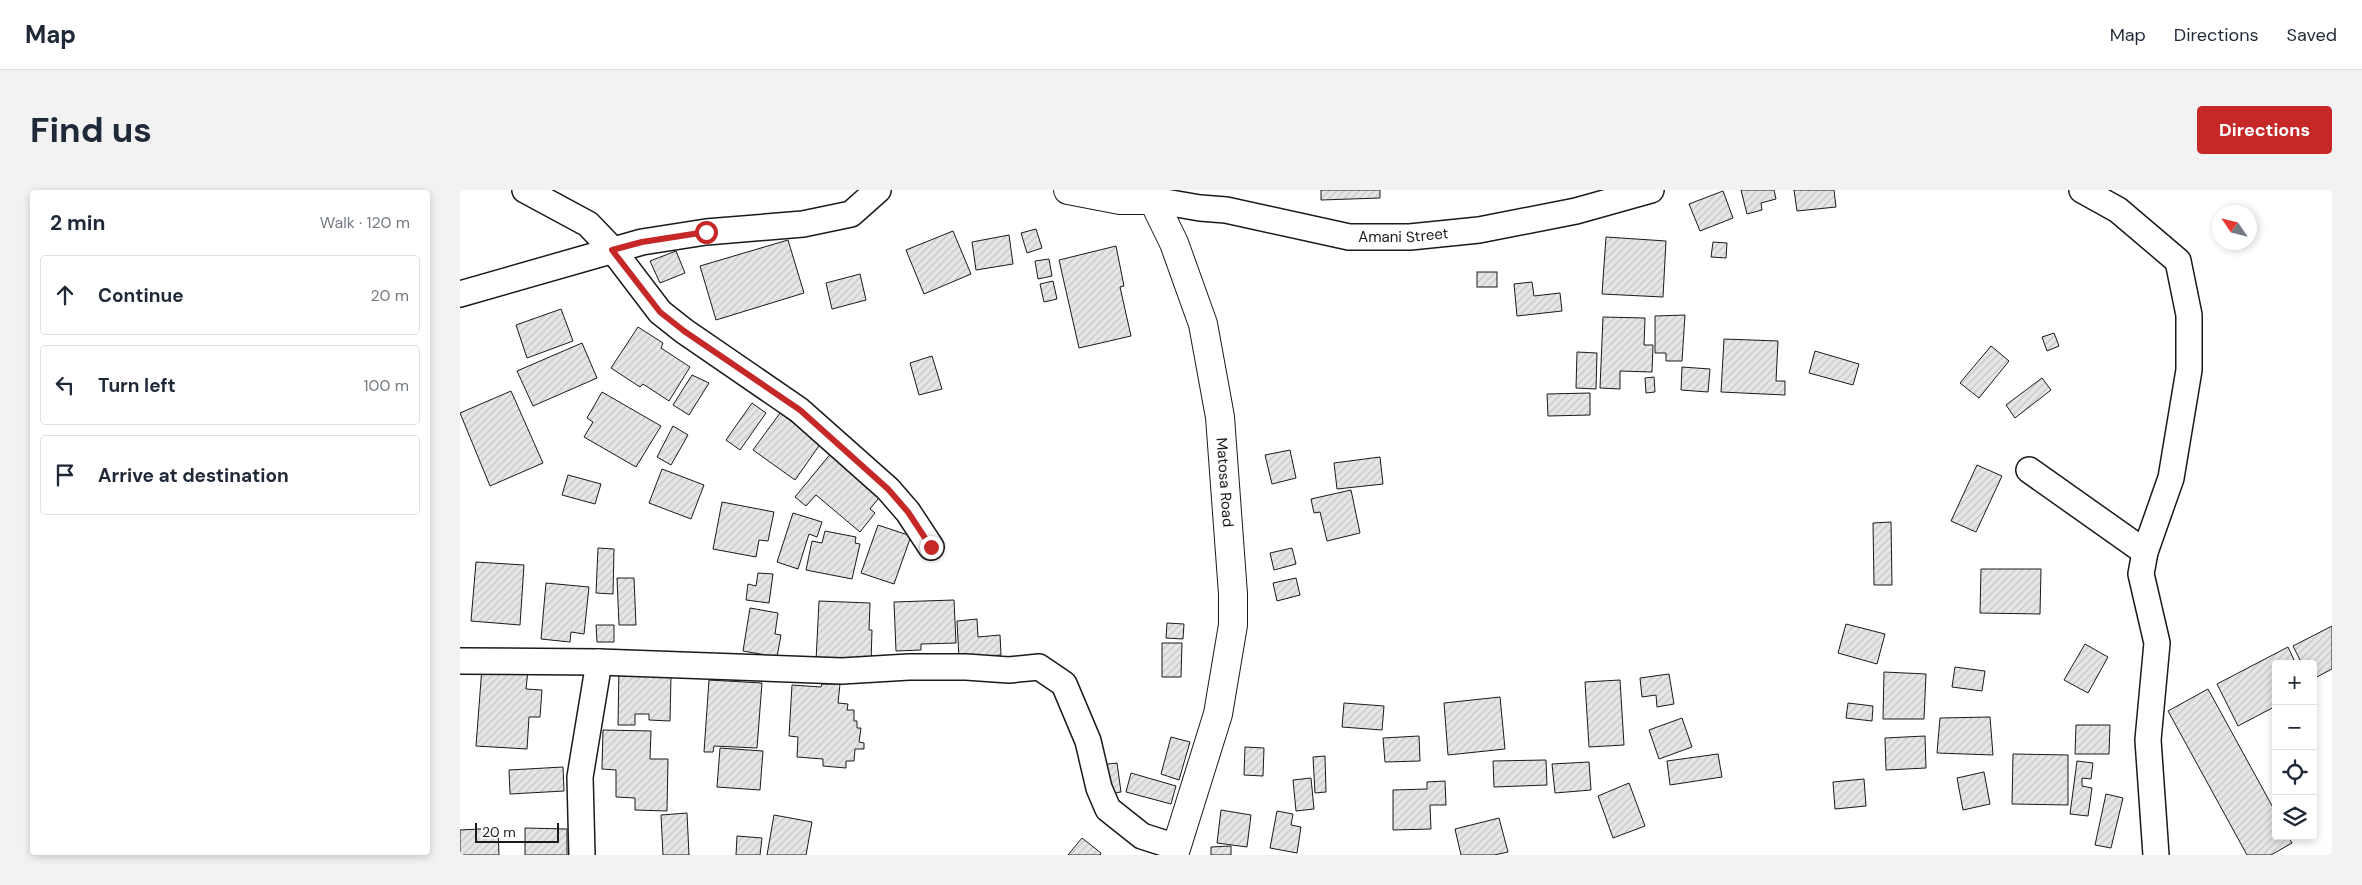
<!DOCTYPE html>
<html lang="en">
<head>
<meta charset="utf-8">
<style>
  body { margin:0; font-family:"DM Sans",sans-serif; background:#f2f2f3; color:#1f2937 }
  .controls { position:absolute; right:15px; bottom:15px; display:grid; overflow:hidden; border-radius:5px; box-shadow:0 2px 8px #0003 }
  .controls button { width:45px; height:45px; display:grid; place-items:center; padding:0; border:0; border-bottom:1px solid #e0e1e3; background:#fff; color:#1f2937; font:25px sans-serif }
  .compass { position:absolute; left:1752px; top:15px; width:45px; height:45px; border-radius:50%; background:#fff; box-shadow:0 2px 8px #0003; rotate:305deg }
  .scale { position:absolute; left:15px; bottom:12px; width:84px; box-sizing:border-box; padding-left:5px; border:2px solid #1a1a1a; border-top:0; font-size:14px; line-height:18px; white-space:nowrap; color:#1a1a1a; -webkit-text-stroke:4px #fff; paint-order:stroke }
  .stop { position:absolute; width:15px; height:15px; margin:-11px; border:4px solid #c62828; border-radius:50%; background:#fff }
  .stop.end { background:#c62828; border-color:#fff; box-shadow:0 1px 5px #0008 }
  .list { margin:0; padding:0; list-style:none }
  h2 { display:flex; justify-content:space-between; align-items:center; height:65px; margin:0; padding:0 20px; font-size:21px }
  h2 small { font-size:16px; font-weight:400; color:#747a83 }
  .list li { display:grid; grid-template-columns:32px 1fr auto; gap:15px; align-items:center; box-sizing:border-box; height:80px; margin:0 10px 10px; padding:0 10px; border:1px solid #e0e1e3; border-radius:5px }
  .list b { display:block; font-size:19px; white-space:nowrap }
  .list em { font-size:16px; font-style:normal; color:#747a83 }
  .icon { flex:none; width:28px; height:28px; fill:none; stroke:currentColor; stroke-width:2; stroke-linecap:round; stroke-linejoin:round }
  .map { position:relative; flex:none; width:1872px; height:665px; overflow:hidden; border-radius:5px }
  header { display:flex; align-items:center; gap:30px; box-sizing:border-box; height:70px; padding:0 25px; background:#fff; border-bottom:1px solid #e0e1e3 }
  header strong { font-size:24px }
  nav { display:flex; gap:28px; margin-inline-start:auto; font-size:18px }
  .intro { display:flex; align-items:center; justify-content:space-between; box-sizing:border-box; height:120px; padding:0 30px }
  h1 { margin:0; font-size:35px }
  .button { padding:12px 22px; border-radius:5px; background:#c62828; color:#fff; font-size:18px; font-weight:700 }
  main { display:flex; gap:30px; padding:0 30px }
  aside { flex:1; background:#fff; border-radius:5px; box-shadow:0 2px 8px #0003 }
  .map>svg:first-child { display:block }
</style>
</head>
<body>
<header>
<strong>Map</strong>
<nav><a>Map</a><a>Directions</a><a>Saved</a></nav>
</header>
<div class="intro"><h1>Find us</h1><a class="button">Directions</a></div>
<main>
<aside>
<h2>2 min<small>Walk · 120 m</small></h2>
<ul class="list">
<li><svg class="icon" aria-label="ahead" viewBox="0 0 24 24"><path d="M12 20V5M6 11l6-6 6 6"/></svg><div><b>Continue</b></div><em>20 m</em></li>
<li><svg class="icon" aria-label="left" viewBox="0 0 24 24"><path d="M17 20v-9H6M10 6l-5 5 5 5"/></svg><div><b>Turn left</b></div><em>100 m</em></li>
<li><svg class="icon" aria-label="arrive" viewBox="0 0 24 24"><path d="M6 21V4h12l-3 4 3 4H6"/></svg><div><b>Arrive at destination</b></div></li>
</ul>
</aside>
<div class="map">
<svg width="1872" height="665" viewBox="0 0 1872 665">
  <defs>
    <pattern id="building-hatch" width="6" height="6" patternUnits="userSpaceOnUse" patternTransform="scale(1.25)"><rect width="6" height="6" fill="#e6e6e6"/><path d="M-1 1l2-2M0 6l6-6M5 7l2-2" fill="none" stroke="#c5c5c5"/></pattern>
  </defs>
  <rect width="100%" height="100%" fill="#fff"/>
  <!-- building -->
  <g fill="url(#building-hatch)" stroke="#1a1a1a">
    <path d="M 861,0 L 920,0 L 920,8 L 861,10 Z"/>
    <path d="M 1281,0 L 1314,0 L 1316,9 L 1301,13 L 1302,20 L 1287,24 Z"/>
    <path d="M 1334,0 L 1374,0 L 1376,17 L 1337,21 Z"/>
    <path d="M 1263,1 L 1273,28 L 1240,41 L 1229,14 Z"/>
    <path d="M 576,39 L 582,58 L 567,63 L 561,43 Z"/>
    <path d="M 493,41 L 511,84 L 464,104 L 446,60 Z"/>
    <path d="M 549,45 L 553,74 L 516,80 L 512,52 Z"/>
    <path d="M 1146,47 L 1206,51 L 1203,107 L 1142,104 Z"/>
    <path d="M 328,50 L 344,103 L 256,130 L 240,76 Z"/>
    <path d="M 1253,52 L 1267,53 L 1266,68 L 1251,67 Z"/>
    <path d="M 656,56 L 664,96 L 660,97 L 671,146 L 619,158 L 599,70 Z"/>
    <path d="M 216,61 L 225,83 L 200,93 L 190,71 Z"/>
    <path d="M 589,69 L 592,86 L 578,89 L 575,71 Z"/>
    <rect x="1017" y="82" width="20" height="15"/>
    <path d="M 400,84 L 406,110 L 372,119 L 366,93 Z"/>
    <path d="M 593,91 L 597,109 L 584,112 L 580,94 Z"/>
    <path d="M 1072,92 L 1074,106 L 1100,103 L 1102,121 L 1057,126 L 1054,94 Z"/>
    <path d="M 101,119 L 113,151 L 67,168 L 56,135 Z"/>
    <path d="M 1225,125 L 1222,171 L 1206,171 L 1206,163 L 1195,163 L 1195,126 Z"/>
    <path d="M 1143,127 L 1185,128 L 1184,155 L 1193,155 L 1192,182 L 1160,181 L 1160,199 L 1140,198 Z"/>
    <path d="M 178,137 L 203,153 L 201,158 L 230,177 L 209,211 L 183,194 L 180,197 L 151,178 Z"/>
    <path d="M 1594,143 L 1599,156 L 1587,161 L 1582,147 Z"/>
    <path d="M 1264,149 L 1318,151 L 1316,191 L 1325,191 L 1325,205 L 1261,202 Z"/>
    <path d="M 122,153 L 137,188 L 73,216 L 57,181 Z"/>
    <path d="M 1531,156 L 1549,171 L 1519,208 L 1500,193 Z"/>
    <path d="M 1355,161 L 1399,174 L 1393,195 L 1349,183 Z"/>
    <path d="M 1117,162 L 1137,163 L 1136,199 L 1116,198 Z"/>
    <path d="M 472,166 L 482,199 L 459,205 L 450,173 Z"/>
    <path d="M 1222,177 L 1250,179 L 1248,202 L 1221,200 Z"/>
    <path d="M 232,185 L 249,193 L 229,225 L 213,215 Z"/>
    <path d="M 1194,187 L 1195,202 L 1186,203 L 1185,188 Z"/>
    <path d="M 1582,188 L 1591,200 L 1555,228 L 1546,215 Z"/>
    <path d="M 51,201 L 83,273 L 30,296 L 0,223 Z"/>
    <path d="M 142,202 L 201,236 L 176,277 L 124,247 L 133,232 L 127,228 Z"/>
    <path d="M 1130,203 L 1130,225 L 1088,226 L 1087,204 Z"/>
    <path d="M 292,213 L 306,223 L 280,260 L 266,250 Z"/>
    <path d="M 320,223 L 361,253 L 335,290 L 293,260 Z"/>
    <path d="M 213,236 L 228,245 L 211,275 L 197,267 Z"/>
    <path d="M 830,260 L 836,288 L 812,294 L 805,265 Z"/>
    <path d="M 372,262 L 422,304 L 410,319 L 415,323 L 400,342 L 356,305 L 346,316 L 335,307 Z"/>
    <path d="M 920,267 L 923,294 L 877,299 L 874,273 Z"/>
    <path d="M 1517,275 L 1542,286 L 1516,342 L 1491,331 Z"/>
    <path d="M 202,279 L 244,295 L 231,329 L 189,313 Z"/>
    <path d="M 108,285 L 141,294 L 135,314 L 102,305 Z"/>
    <path d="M 891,300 L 900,343 L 867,351 L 860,322 L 854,323 L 851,309 Z"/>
    <path d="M 262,312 L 314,322 L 308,351 L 299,350 L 296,367 L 253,359 Z"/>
    <path d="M 333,323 L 362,332 L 357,347 L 349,344 L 338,379 L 317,372 Z"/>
    <path d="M 1431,332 L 1432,395 L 1414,395 L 1413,333 Z"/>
    <path d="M 418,335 L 451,346 L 434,394 L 401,383 Z"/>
    <path d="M 365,341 L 396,347 L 395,353 L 400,354 L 392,389 L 346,380 L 352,351 L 362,353 Z"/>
    <path d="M 138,358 L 154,359 L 153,404 L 136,403 Z"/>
    <path d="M 832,358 L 836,374 L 814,380 L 810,363 Z"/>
    <path d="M 16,372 L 64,375 L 60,435 L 11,431 Z"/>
    <path d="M 1521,379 L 1581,379 L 1580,424 L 1520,423 Z"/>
    <path d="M 298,383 L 313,384 L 309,413 L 286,410 L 288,394 L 296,396 Z"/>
    <path d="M 157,388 L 174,388 L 176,435 L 159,435 Z"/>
    <path d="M 836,388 L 840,405 L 817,411 L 813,393 Z"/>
    <path d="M 86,393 L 129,397 L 124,444 L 111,442 L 110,452 L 81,449 Z"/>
    <path d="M 494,410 L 496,453 L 461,454 L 461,460 L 436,461 L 434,412 Z"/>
    <path d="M 359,411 L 410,413 L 409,440 L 412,440 L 411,473 L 356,471 Z"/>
    <path d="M 290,418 L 318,423 L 315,444 L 321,445 L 317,467 L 283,461 Z"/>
    <path d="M 517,429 L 518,447 L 540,445 L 541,465 L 499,468 L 497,431 Z"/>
    <path d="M 707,433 L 724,434 L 723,449 L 706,448 Z"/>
    <path d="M 1386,434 L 1425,444 L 1417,474 L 1378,463 Z"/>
    <path d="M 136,435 L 154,435 L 154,452 L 137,452 Z"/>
    <path d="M 1872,436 L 1872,479 L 1853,489 L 1853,474 L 1842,474 L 1833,456 Z"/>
    <path d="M 702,453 L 722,453 L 721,487 L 702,487 Z"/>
    <path d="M 1625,454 L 1648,467 L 1628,503 L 1604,490 Z"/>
    <path d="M 1828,457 L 1836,474 L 1816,474 L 1816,516 L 1778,536 L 1757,494 Z"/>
    <path d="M 159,476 L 211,486 L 210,531 L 189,530 L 189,524 L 175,524 L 175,535 L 158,535 Z"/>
    <path d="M 22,477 L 68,480 L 66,499 L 82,500 L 80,527 L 69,527 L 67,559 L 16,556 Z"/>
    <path d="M 1495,477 L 1525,481 L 1522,501 L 1492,497 Z"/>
    <path d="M 1424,482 L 1466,484 L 1464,529 L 1423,529 Z"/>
    <path d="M 1209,484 L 1214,514 L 1197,517 L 1196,505 L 1182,507 L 1180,488 Z"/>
    <path d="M 249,490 L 302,493 L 297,558 L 254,556 L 253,562 L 244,562 Z"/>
    <path d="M 1160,490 L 1164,555 L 1129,557 L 1125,492 Z"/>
    <path d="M 362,494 L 380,494 L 378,513 L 388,514 L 387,520 L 394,520 L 394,531 L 397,531 L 397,538 L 401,538 L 399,552 L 404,553 L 404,559 L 395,559 L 394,571 L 386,571 L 386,578 L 363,576 L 363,569 L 337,567 L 338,547 L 329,546 L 332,495 L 361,497 Z"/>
    <path d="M 1748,499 L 1816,623 L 1816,646 L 1828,646 L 1832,653 L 1811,665 L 1787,665 L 1708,521 Z"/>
    <path d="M 1040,507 L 1045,559 L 988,565 L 984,513 Z"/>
    <path d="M 884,513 L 924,516 L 922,540 L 882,537 Z"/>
    <path d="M 1388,513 L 1413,516 L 1412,531 L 1386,528 Z"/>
    <path d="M 1530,527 L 1533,565 L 1477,563 L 1480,528 Z"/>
    <path d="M 1222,528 L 1232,557 L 1199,569 L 1189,540 Z"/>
    <path d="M 1616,535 L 1650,535 L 1649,564 L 1615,564 Z"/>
    <path d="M 143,540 L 191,541 L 190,569 L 208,569 L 207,621 L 175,620 L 175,608 L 156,607 L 156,580 L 142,579 Z"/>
    <path d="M 959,546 L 960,571 L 925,572 L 923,548 Z"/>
    <path d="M 1465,546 L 1466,578 L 1426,580 L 1425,548 Z"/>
    <path d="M 711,547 L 730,552 L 719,590 L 701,584 Z"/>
    <path d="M 785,557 L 804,558 L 803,586 L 784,585 Z"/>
    <path d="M 260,558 L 303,561 L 300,600 L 257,597 Z"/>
    <path d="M 1258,564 L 1262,587 L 1210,595 L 1207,571 Z"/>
    <path d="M 1553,564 L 1608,565 L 1608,615 L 1552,614 Z"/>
    <path d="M 865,566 L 866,602 L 855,603 L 853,567 Z"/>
    <path d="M 1086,570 L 1087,595 L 1034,597 L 1033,571 Z"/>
    <path d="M 1617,571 L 1633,573 L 1631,589 L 1622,588 L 1622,596 L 1632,598 L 1628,626 L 1610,624 Z"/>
    <path d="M 1129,572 L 1131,600 L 1095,603 L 1092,574 Z"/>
    <path d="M 657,573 L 661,602 L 644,605 L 640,575 Z"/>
    <path d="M 103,577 L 104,601 L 50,604 L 49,580 Z"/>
    <path d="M 1524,582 L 1530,614 L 1503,620 L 1497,588 Z"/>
    <path d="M 671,583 L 716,596 L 711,614 L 666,602 Z"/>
    <path d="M 851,588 L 854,619 L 836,621 L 833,590 Z"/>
    <path d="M 1404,589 L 1406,616 L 1375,619 L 1373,592 Z"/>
    <path d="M 985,591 L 986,615 L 970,615 L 971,639 L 933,640 L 933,600 L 967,599 L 967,592 Z"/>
    <path d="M 1169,593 L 1185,636 L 1153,648 L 1138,606 Z"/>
    <path d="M 1646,604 L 1663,608 L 1651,658 L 1635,655 Z"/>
    <path d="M 761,620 L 791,625 L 787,657 L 757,653 Z"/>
    <path d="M 817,621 L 833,624 L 831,635 L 841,637 L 837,663 L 810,658 Z"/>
    <path d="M 227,623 L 229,665 L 203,665 L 201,625 Z"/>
    <path d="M 314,625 L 352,632 L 346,665 L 307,665 Z"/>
    <path d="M 1039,628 L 1048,662 L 1034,665 L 1001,665 L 995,639 Z"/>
    <path d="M 38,638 L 39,665 L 0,665 L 0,640 Z"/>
    <path d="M 65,638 L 107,639 L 107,665 L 65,665 Z"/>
    <path d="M 277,646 L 302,648 L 300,665 L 276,665 Z"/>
    <path d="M 622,648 L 641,663 L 640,665 L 608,665 Z"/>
    <path d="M 771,656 L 771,665 L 751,665 L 751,657 Z"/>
  </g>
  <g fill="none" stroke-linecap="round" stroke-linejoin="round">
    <!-- minor casing -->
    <g stroke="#1a1a1a" stroke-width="28">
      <g id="minor">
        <path d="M 65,0 L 128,34 L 152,59 L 200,122 L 224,141 L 339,220 L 428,299 L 448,322 L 471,357"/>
        <path d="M 1622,0 L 1658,20 L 1718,71 L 1729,125 L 1729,180 L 1711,288 L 1685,362 L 1681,384 L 1697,453 L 1688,550 L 1696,665"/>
        <path id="s1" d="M 693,10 L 740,18 L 766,20 L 889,47 L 950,47 L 1019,40 L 1116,21 L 1191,0"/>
        <path d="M 0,104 L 182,52 L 246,42 L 343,34 L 391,24 L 418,0"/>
        <path d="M 1569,280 L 1685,362"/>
        <path d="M 0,471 L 139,472 L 382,481 L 449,477 L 506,477 L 549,480 L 579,477 L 604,494 L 628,551 L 639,598 L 648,619 L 682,646 L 716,657"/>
        <path d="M 122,665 L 120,587 L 139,472"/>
      </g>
    </g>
    <!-- tertiary casing -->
    <g stroke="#1a1a1a" stroke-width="30">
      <g id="tertiary">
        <path id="s2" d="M 608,0 L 660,10 L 693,10 L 714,53 L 743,134 L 760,227 L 773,404 L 773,435 L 758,524 L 714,665"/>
      </g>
    </g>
    <!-- minor -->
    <use href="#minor" stroke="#fff" stroke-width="25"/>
    <!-- tertiary -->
    <use href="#tertiary" stroke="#fff" stroke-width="28"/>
  </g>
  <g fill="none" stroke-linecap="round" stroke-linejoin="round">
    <!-- route -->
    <path stroke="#c62828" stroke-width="6" d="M 246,42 L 182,52 L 152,60 L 200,122 L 224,141 L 340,220 L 428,299 L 448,322 L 471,357"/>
  </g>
  <g text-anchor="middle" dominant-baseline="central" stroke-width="4" stroke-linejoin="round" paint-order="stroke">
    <!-- street labels -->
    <g font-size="15" fill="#1a1a1a" stroke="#fff">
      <text stroke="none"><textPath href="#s1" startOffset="254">Amani Street</textPath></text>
      <text stroke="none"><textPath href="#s2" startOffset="380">Matosa Road</textPath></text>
    </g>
  </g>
</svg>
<div class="controls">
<button>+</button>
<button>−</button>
<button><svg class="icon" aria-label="locate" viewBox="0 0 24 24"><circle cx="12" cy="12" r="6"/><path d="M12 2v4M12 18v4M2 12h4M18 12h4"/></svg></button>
<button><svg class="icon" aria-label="layers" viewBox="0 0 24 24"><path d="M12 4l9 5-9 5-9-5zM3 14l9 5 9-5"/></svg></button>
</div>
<svg class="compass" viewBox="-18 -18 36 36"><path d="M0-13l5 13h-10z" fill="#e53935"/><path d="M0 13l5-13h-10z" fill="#747a83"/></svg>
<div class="scale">20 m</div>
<div class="stop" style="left:246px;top:42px"></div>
<div class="stop end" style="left:471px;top:357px"></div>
</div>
</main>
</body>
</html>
